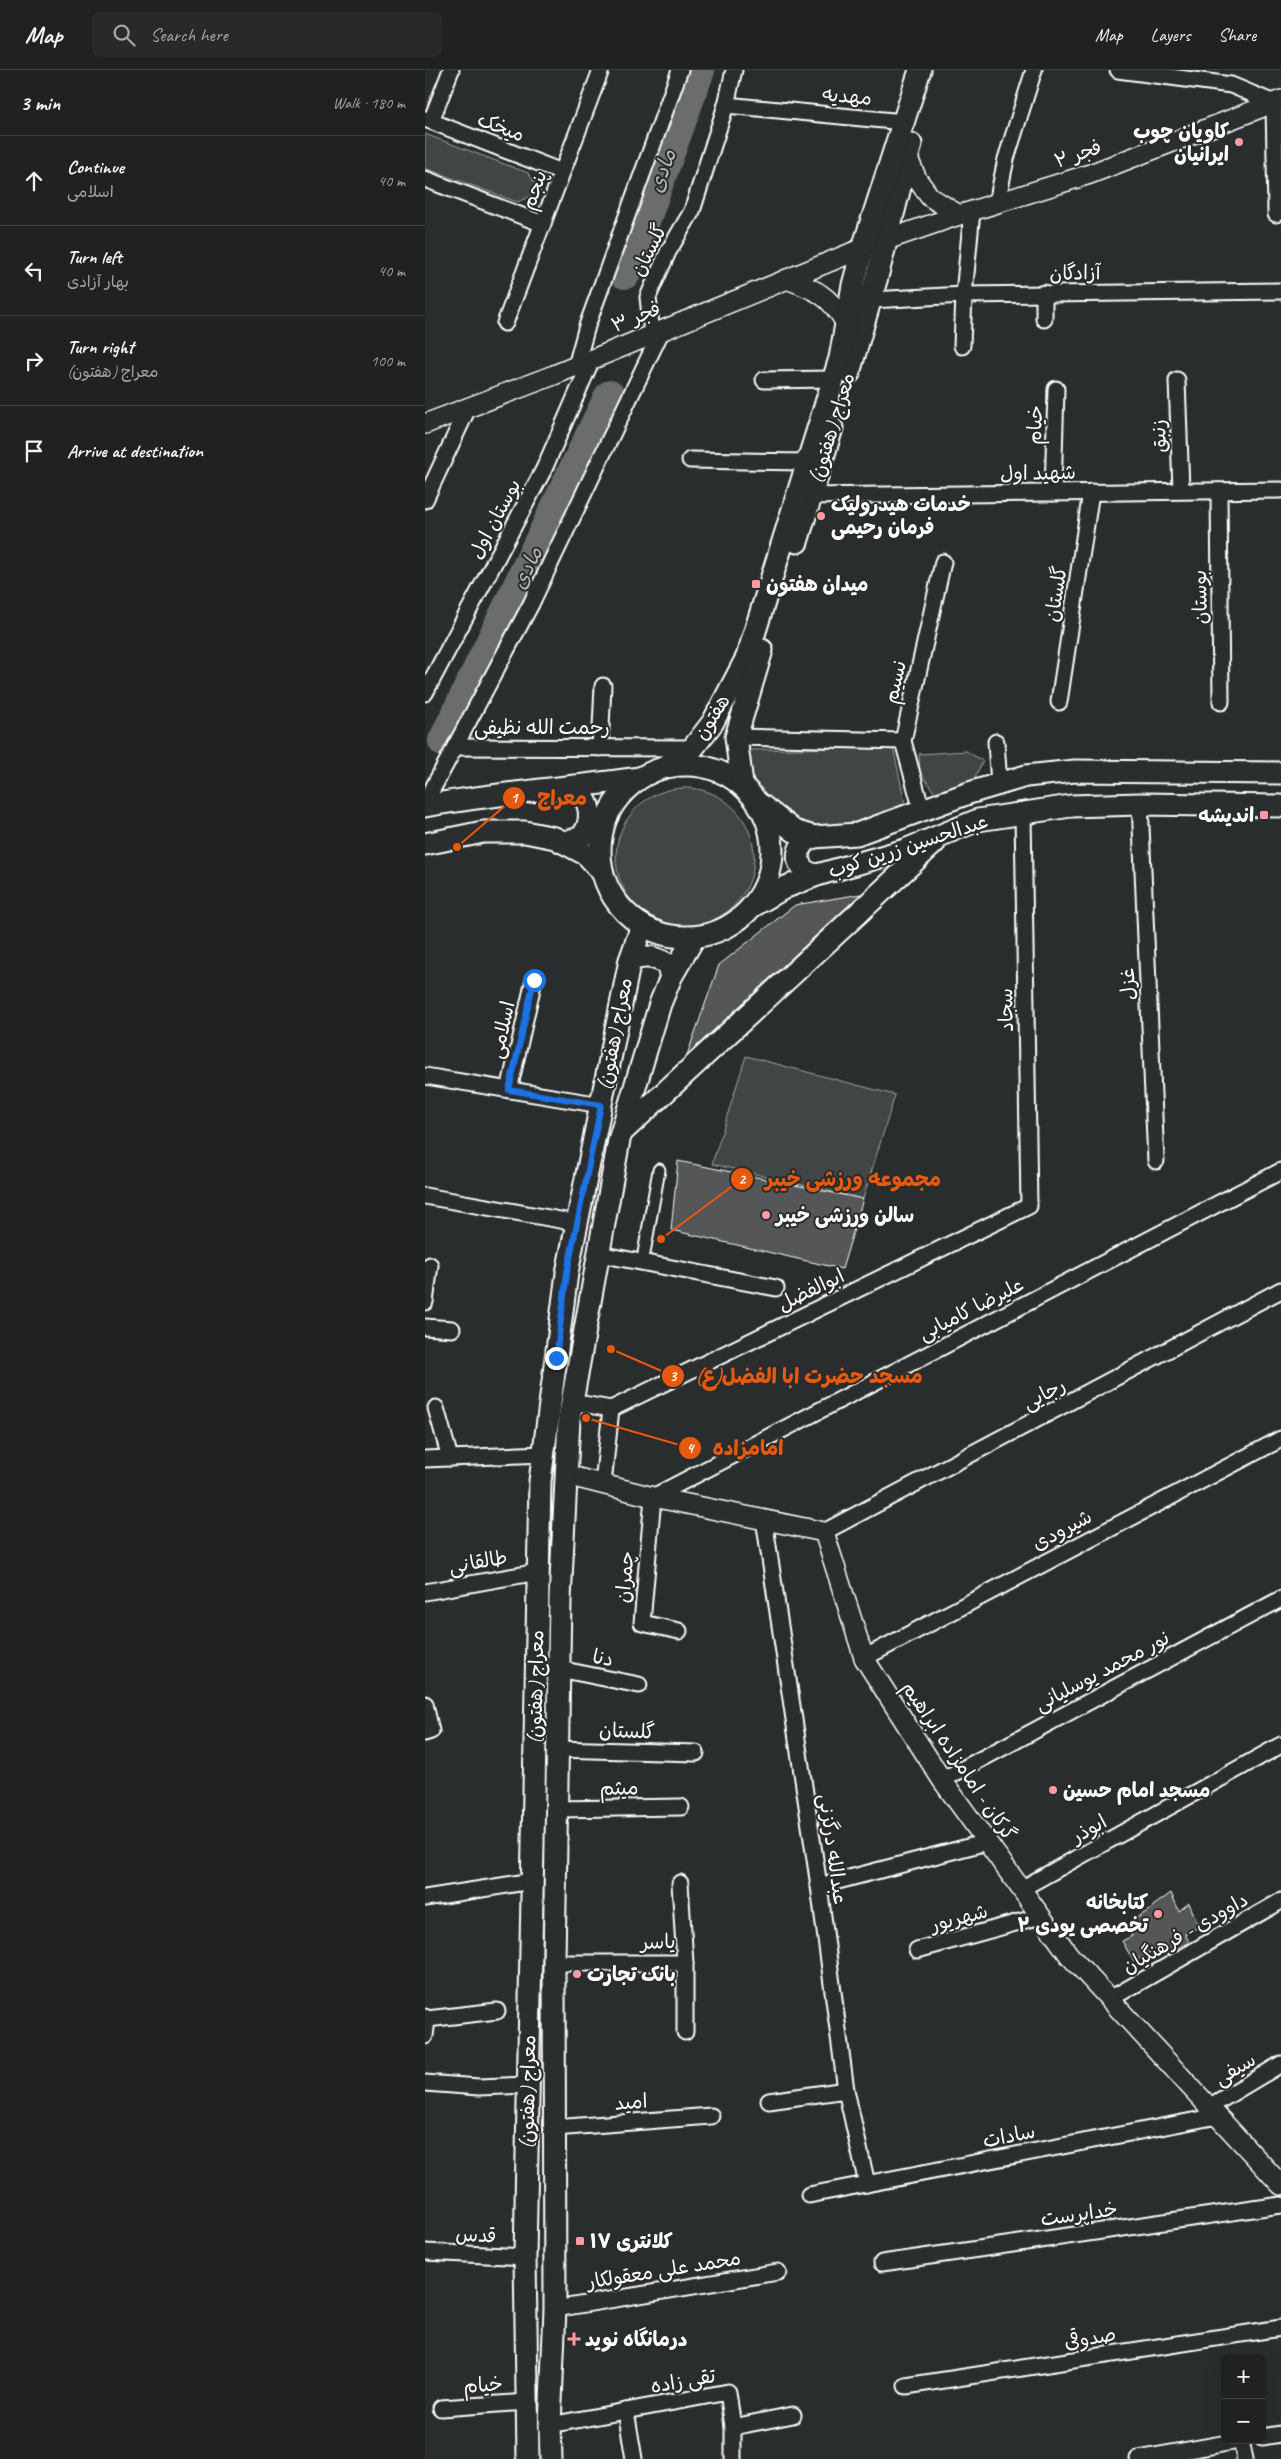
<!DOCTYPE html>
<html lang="en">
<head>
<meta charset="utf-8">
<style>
  body { margin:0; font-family:Caveat,"Playpen Sans Arabic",sans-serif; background:#282a2a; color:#f1f3f6 }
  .controls { position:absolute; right:15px; bottom:15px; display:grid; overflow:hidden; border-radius:8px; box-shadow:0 5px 20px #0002 }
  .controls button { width:45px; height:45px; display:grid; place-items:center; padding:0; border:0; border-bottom:1px solid #3d3f40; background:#202222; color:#f1f3f6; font:25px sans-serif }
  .stop { position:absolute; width:15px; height:15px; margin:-11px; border:4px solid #1a73e8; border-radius:50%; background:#fff }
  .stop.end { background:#1a73e8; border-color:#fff; box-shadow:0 1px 5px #0008 }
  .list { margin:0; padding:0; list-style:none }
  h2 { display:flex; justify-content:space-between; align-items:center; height:65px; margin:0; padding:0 20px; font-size:21px }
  h2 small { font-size:16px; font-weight:400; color:#a2a4a5 }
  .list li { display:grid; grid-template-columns:32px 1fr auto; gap:15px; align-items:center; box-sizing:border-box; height:90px; padding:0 20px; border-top:1px solid #3d3f40 }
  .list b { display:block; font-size:19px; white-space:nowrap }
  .list p { margin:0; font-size:16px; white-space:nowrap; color:#a2a4a5 }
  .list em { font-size:16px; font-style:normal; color:#a2a4a5 }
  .icon { flex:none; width:28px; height:28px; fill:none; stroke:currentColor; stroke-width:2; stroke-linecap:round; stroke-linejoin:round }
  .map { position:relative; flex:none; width:856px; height:2389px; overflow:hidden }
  header { display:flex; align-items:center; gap:30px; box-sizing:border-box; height:70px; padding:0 25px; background:#202222; border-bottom:1px solid #3d3f40 }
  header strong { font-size:24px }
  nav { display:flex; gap:28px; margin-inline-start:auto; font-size:18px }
  .search { width:350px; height:45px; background:#282a2a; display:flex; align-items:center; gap:12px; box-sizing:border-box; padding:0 18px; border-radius:8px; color:#a2a4a5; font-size:19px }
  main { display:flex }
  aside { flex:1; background:#202222 }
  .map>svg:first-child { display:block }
</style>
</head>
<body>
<header>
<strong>Map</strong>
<div class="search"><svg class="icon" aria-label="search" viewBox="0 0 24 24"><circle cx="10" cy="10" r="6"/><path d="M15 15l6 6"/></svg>Search here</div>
<nav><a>Map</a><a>Layers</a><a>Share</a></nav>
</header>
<main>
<aside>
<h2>3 min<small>Walk · 180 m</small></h2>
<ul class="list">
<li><svg class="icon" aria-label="ahead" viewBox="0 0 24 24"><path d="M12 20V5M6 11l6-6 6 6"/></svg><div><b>Continue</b><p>اسلامی</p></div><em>40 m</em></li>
<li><svg class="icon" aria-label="left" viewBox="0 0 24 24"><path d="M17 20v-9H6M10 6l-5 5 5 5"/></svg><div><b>Turn left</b><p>بهار آزادی</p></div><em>40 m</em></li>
<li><svg class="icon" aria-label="right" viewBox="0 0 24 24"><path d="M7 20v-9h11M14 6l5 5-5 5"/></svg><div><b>Turn right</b><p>معراج (هفتون)</p></div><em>100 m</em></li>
<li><svg class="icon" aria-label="arrive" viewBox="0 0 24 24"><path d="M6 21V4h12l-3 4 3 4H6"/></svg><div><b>Arrive at destination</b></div></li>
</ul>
</aside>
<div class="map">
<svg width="856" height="2389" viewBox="0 0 856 2389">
  <rect width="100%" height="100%" fill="#2a2d2e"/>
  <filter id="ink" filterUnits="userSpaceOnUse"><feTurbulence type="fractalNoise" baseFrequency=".02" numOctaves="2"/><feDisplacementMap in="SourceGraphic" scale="10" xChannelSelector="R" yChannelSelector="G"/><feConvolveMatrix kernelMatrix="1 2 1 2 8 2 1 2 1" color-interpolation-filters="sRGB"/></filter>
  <g filter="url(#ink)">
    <!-- green -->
    <g fill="#414445" stroke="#a0a2a2">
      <path d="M 0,64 L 103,103 L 116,122 L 92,132 L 0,98 Z"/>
      <path d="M 468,677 L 480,733 L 433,761 L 387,763 L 331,721 L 323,680 Z"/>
      <path d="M 541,681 L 558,691 L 548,711 L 509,722 L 495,702 L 494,684 Z"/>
      <circle cx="260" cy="787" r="69"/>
      <path d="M 321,986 L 470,1025 L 438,1129 L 287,1094 Z"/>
    </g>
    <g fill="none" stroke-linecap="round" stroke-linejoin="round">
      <!-- river -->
      <g stroke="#6a6c6d" stroke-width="32">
        <path d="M 200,203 L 274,0"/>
        <path d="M 19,671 L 185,326"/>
      </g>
    </g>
    <!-- building -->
    <g fill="#555758" stroke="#fff">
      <path d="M 436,824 L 262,985 L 294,895 L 370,835 Z"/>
      <path d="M 253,1091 L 438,1129 L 417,1199 L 246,1160 Z"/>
      <path d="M 746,1823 L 754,1841 L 764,1833 L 774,1857 L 760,1864 L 764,1872 L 742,1885 L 737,1875 L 709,1892 L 697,1871 L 707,1866 L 703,1853 L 728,1838 L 728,1836 Z"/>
    </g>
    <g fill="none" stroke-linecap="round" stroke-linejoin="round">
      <!-- pedestrian casing -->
      <g stroke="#fff" stroke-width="15">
        <path id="pedestrian" d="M 219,1183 L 234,1100"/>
      </g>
      <!-- minor casing -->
      <g stroke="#fff" stroke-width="19">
        <g id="minor">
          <path d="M 693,0 L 806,15 L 849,33 L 851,144"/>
          <path d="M 301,35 L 479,52"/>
          <path d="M 0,49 L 137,102"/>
          <path d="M 6,51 L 26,0"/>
          <path d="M 0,109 L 118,154"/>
          <path d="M 572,133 L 581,89 L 609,0"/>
          <path d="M 446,230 L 539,225 L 856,221"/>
          <path d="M 619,249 L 619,223"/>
          <path d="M 80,253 L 176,0"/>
          <path d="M 227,265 L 223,227 L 243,182 L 267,141 L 301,35 L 309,0"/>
          <path d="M 537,276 L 539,225 L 547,141"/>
          <path d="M 151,296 L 162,256 L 255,0"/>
          <path d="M 339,310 L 408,309"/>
          <path d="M 752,310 L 756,420"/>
          <path d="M 265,390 L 381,392"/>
          <path d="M 794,421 L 796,632"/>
          <path d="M 628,423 L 631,319"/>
          <path d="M 378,426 L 856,420"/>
          <path d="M 0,430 L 43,338"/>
          <path d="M 0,623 L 119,399 L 167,289"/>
          <path d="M 634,632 L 666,422"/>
          <path d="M 311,667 L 478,671"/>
          <path d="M 571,672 L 574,714"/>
          <path d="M 30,677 L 268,678"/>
          <path d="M 175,678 L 178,616"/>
          <path d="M 0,733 L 106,534 L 236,262"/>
          <path d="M 715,734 L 731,1091"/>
          <path d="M 497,741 L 478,671 L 518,492"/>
          <path d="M 0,1006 L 176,1035"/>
          <path d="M 84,1020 L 109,910"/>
          <path d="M 0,1126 L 152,1153"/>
          <path d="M 174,1184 L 351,1218"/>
          <path d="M 0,1232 L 5,1195"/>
          <path d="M 0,1257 L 27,1259"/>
          <path d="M 147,1332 L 186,1339"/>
          <path d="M 11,1338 L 25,1388"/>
          <path d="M 186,1339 L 604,1136 L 598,743"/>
          <path d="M 0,1389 L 118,1384"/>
          <path d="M 178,1414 L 186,1339"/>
          <path d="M 339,1449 L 394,1816 L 421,2020 L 442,2114"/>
          <path d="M 399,1462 L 856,1220"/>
          <path d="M 0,1522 L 113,1502"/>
          <path d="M 254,1561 L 217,1553 L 228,1427 L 856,1101"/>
          <path d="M 439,1588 L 856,1369"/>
          <path d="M 134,1599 L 214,1615"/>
          <path d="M 0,1634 L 6,1661 L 0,1663"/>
          <path d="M 132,1679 L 271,1683"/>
          <path d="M 517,1710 L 856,1529"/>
          <path d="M 131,1739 L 256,1737"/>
          <path d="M 394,1816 L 562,1772"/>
          <path d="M 596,1819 L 856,1675"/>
          <path d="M 0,1828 L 107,1811"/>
          <path d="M 492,1880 L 616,1846"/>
          <path d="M 129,1893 L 260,1893 L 255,1813"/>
          <path d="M 260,1893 L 260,1962"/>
          <path d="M 685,1929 L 856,1831"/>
          <path d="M 0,1947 L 2,1949 L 0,1966"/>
          <path d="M 2,1949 L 72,1941"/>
          <path d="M 0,2013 L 54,2017 L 102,2015"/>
          <path d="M 344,2031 L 421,2020"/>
          <path d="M 784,2037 L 856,1994"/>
          <path d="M 129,2058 L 286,2046"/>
          <path d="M 384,2125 L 793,2046"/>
          <path d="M 0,2182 L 100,2187"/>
          <path d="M 457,2193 L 856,2135"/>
          <path d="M 130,2239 L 353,2202"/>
          <path d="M 481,2316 L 856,2258"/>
          <path d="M 16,2338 L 102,2332"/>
          <path d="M 201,2341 L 209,2389"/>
          <path d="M 125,2355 L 303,2322 L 308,2357 L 368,2345"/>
          <path d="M 308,2357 L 308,2389"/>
          <path d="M 837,2367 L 856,2364"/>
          <path d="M 816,2371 L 820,2389"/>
          <path d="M 713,2389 L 819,2370"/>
        </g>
      </g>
      <!-- tertiary casing -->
      <g stroke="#fff" stroke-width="22">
        <g id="tertiary">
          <path d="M 482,86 L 492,109 L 505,127 L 534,145"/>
          <path d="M 362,209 C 391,220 404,225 420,252"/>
          <path d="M 0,354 L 129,305 L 438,178 L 534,145 L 665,104 L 856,30"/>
          <path d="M 141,1405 L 228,1427 L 399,1462 L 439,1588 L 517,1710 L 644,1885 L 856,2115"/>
        </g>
      </g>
      <!-- secondary casing -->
      <g stroke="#fff" stroke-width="25">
        <g id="secondary">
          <path d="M 424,303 L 452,207 L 486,74"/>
          <path d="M 372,472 L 407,358"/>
          <circle cx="261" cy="781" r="86"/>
          <path d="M 240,697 L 268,678 L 288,652 L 322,587 L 415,288 L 428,215 L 438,178 L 495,0"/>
          <path d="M 317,714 L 311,667 L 337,580"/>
          <path d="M 336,735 L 369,761 L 389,767 L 432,764 L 544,723 L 601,706 L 650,701 L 856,703"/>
          <path d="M 0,736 C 71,723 144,718 215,708"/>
          <path d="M 389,767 C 367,774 368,802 392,805"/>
          <path d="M 137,772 C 144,771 152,770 157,766 C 166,756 167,738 159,728 C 156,724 150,720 146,717"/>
          <path d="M 0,774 L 58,762 L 100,762 L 130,768 L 162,785 L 177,802"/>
          <path d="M 328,836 L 361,817 L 392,805 L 480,780 L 553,750 L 646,736 L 715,734 L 856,736"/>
          <path d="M 205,890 C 220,885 229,886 242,894 L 246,907"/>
          <path d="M 197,1062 L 510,772"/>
          <path d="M 103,2389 L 100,2187 L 115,1411 L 142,1203 L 205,890 L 217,856"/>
          <path d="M 126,2389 L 125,2355 L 130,2239 L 129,1893 L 135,1530 L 144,1349 L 194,1070 L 235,934 L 246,907 L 269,868"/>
        </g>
      </g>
      <!-- pedestrian -->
      <use href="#pedestrian" stroke="#2a2d2e" stroke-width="11"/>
      <!-- minor -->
      <use href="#minor" stroke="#2a2d2e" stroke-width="15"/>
      <!-- tertiary -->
      <use href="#tertiary" stroke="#2a2d2e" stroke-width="19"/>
      <!-- secondary -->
      <use href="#secondary" stroke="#2a2d2e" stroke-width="21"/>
    </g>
  </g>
  <g fill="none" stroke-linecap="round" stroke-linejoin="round" filter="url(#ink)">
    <!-- route -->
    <path stroke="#1a73e8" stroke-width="6" d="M 109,910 L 84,1020 L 176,1035 L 142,1203 L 131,1288"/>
  </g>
  <!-- markers -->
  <g fill="#ff9aa2" stroke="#2a2d2e" stroke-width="2">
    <circle cx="814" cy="72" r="5"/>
    <circle cx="396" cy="446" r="5"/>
    <rect x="326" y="509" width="10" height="10" rx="2.5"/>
    <rect x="834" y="740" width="10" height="10" rx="2.5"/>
    <circle cx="341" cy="1145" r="5"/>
    <circle cx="628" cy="1720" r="5"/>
    <circle cx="733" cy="1844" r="5"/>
    <circle cx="152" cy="1904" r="5"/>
    <rect x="150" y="2166" width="10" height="10" rx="2.5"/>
    <path d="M146.5 2261.5h5v5h5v5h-5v5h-5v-5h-5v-5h5z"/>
  </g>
  <g text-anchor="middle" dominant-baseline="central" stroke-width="4" stroke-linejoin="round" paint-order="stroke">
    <!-- street labels -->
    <g font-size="20" fill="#fff" stroke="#2a2d2e">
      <text transform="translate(422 26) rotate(5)">مهدیه</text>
      <text transform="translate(76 57) rotate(21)">میخک</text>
      <text transform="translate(653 84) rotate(-19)">فجر ۲</text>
      <text transform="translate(109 120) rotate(-70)">پنجم</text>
      <text transform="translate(224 180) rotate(-63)">گلستان</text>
      <text transform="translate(650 203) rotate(-1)">آزادگان</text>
      <text transform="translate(211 247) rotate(-22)">فجر ۳</text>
      <text transform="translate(610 355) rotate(-88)">خیام</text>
      <text transform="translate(407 358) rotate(-73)">معراج (هفتون)</text>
      <text transform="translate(734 366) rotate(-92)">زنبق</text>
      <text transform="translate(613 403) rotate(-1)">شهید اول</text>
      <text transform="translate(70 449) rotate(-62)">بوستان اول</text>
      <text transform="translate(631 524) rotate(-81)">گلستان</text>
      <text transform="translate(775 527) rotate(-91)">بوستان</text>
      <text transform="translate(470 612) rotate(-77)">نسیم</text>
      <text transform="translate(287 647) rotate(-58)">هفتون</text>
      <text x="117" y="657">رحمت الله نظیفی</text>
      <text transform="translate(483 776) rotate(-18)">عبدالحسین زرین کوب</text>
      <text transform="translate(703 914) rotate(-93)">غزل</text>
      <text transform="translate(581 940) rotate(-91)">سجاد</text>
      <text transform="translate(77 960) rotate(-77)">اسلامی</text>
      <text transform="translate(190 964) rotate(-79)">معراج (هفتون)</text>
      <text transform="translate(386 1220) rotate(-26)">ابوالفضل</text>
      <text transform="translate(546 1239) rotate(-27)">علیرضا کامیابی</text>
      <text transform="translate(619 1324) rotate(-28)">رجایی</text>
      <text transform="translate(637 1460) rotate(-28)">شیرودی</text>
      <text transform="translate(53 1492) rotate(-10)">طالقانی</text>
      <text transform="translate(200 1507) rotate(-85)">چمران</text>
      <text transform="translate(178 1588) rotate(11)">دنا</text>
      <text transform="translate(677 1601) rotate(-28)">نور محمد یوسلیانی</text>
      <text transform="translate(111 1617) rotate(-89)">معراج (هفتون)</text>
      <text transform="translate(202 1661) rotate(2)">گلستان</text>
      <text transform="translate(534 1691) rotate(56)">گرکان - امامزاده ابراهیم</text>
      <text transform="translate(194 1718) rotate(-1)">میثم</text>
      <text transform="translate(664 1759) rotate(-29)">ابوذر</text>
      <text transform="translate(408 1779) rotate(82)">عبدالله درگزنی</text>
      <text transform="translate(534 1848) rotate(-15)">شهریور</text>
      <text transform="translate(760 1863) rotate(-30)">داوودی - فرهنگیان</text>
      <text transform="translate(233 1872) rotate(-2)">یاسر</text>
      <text transform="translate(810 1999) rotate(-31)">سیفی</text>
      <text transform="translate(103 2022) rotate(-89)">معراج (هفتون)</text>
      <text transform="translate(206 2032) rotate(-4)">امید</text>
      <text transform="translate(584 2066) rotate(-11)">سادات</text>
      <text transform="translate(654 2144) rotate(-8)">خداپرست</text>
      <text transform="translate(51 2165) rotate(3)">قدس</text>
      <text transform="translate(239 2200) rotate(-9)">محمد علی معقولکار</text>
      <text transform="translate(665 2268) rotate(-9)">صدوقی</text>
      <text transform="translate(258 2311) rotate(-10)">تقی زاده</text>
      <text transform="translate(58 2315) rotate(-4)">خیام</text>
    </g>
    <!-- poi labels -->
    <g font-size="20" font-weight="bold" fill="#fff" stroke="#2a2d2e" text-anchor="start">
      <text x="804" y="61" text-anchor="end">کاویان چوب<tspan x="804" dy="23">ایرانیان</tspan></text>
      <text x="406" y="434">خدمات هیدرولیک<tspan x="406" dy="23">فرمان رحیمی</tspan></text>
      <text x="341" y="514">میدان هفتون</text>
      <text x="829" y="745" text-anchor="end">اندیشه</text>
      <text x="351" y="1145">سالن ورزشی خیبر</text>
      <text x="638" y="1720">مسجد امام حسین</text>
      <text x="723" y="1832" text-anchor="end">کتابخانه<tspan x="723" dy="23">تخصصی یودی ۲</tspan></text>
      <text x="162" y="1904">بانک تجارت</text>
      <text x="165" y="2171">کلانتری ۱۷</text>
      <text x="160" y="2269">درمانگاه نوید</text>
    </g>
    <!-- water labels -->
    <g font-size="21" font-style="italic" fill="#b4b6b6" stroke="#2a2d2e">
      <text transform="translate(237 101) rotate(-70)">مادی</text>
      <text transform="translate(102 498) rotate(-64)">مادی</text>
    </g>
  </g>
  <!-- callouts -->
  <path fill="none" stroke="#e8590c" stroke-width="2" d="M32 777L89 728M236 1169L317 1109M186 1279L248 1306M161 1348L265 1378"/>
  <g fill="#e8590c" stroke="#2a2d2e" stroke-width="2">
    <circle cx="32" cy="777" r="5"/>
    <circle cx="236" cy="1169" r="5"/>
    <circle cx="186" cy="1279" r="5"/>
    <circle cx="161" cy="1348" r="5"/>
    <circle cx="89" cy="728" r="12"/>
    <circle cx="317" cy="1109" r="12"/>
    <circle cx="248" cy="1306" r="12"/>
    <circle cx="265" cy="1378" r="12"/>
  </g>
  <g font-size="15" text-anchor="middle" font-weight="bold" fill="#fff">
    <text x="89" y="733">1</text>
    <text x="317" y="1114">2</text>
    <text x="248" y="1311">3</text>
    <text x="265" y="1383">4</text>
  </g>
  <g font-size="21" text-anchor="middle" font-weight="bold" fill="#e8590c" stroke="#2a2d2e" stroke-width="4" stroke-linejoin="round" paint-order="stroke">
    <text x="137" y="735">معراج</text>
    <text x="428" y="1116">مجموعه ورزشی خیبر</text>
    <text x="384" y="1313">مسجد حضرت ابا الفضل(ع)</text>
    <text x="323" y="1385">امامزاده</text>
  </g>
</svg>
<div class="controls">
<button>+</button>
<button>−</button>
</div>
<div class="stop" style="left:109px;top:910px"></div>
<div class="stop end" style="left:131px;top:1288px"></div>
</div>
</main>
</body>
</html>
